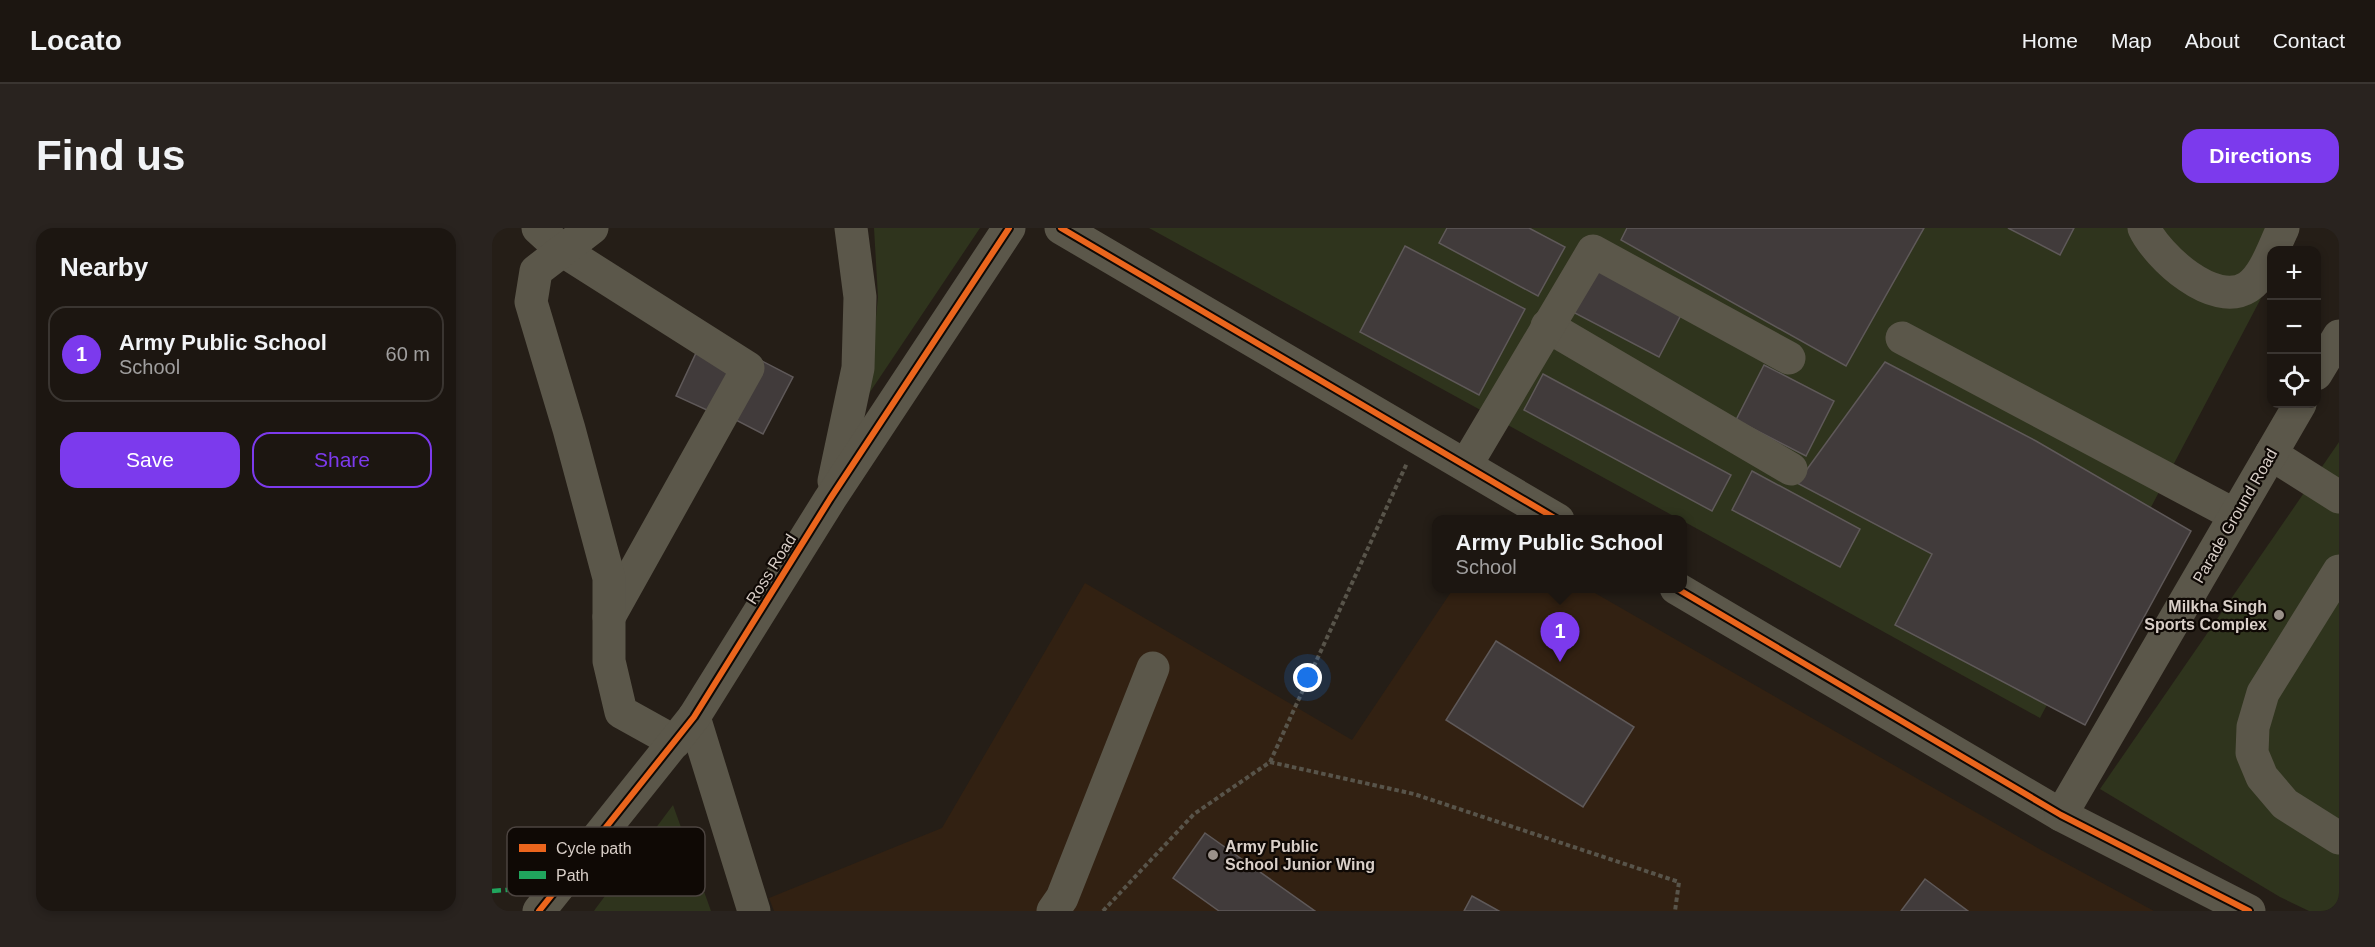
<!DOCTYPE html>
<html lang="en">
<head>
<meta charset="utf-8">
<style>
  body { margin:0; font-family:Helvetica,sans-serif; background:#29231f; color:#f1f3f6 }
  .controls { position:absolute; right:18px; top:18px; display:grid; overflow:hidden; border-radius:12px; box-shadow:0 3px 9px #0003 }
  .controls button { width:54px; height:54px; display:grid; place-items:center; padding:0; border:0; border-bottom:2px solid #3a3531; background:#1c1611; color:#f1f3f6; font:30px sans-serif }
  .you { position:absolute; left:816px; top:450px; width:21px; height:21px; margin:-15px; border:4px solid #fff; border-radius:50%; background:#1a73e8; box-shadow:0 0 0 9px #1a73e833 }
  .badge { display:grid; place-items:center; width:39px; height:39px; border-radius:50%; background:#7c3aed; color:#fff; font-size:20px; font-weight:700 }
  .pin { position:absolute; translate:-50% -50px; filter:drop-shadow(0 2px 3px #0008) }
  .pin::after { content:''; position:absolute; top:32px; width:21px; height:18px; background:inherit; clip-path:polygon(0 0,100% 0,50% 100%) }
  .popup { position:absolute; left:940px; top:287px; width:255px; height:78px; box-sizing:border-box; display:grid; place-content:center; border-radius:12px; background:#1c1611; filter:drop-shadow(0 2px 4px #0005); font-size:20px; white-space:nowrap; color:#a09f9f }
  .popup b { font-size:22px; color:#f1f3f6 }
  .popup::after { content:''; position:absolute; left:50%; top:100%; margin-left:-12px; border:12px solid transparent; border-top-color:#1c1611 }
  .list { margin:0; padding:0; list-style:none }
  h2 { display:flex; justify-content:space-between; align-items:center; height:78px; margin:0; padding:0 24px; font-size:26px }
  h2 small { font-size:20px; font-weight:400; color:#a09f9f }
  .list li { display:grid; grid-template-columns:39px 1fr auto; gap:18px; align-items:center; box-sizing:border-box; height:96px; margin:0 12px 12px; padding:0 12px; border:2px solid #3a3531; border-radius:18px }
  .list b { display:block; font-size:22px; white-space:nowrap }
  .list p { margin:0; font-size:20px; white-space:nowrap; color:#a09f9f }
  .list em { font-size:20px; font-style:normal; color:#a09f9f }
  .actions { display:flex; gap:12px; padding:18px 24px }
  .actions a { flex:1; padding:14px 0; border:2px solid #7c3aed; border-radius:18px; text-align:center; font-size:21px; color:#7c3aed }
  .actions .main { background:#7c3aed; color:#fff }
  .icon { flex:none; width:33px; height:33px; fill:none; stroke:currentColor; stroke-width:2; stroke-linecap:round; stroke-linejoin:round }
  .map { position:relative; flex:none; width:1847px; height:683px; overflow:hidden; border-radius:18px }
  header { display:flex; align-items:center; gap:36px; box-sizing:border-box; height:84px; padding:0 30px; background:#1c1611; border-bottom:2px solid #3a3531 }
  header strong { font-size:28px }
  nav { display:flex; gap:33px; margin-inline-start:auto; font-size:21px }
  .intro { display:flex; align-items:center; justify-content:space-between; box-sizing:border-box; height:144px; padding:0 36px }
  h1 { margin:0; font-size:42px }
  .button { padding:15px 27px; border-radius:18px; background:#7c3aed; color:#fff; font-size:21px; font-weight:700 }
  main { display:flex; gap:36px; padding:0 36px }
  aside { flex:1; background:#1c1611; border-radius:18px; box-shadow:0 3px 9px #0003 }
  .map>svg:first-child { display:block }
</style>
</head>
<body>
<header>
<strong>Locato</strong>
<nav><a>Home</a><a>Map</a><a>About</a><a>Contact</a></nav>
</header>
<div class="intro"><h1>Find us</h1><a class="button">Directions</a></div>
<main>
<aside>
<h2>Nearby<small></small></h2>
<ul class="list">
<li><span class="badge">1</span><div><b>Army Public School</b><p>School</p></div><em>60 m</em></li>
</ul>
<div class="actions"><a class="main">Save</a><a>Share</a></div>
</aside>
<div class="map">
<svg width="1847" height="683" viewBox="0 0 1847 683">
  <rect width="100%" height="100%" fill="#251e17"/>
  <!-- built -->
  <path fill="#322112" d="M 593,355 L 860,512 L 961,361 L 1096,361 L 1551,623 L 1662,683 L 282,683 L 277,670 L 450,600 Z"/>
  <!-- green -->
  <g fill="#2f341d">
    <path d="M 382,0 L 488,0 L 376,167 L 386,69 Z"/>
    <path d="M 657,0 L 1806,0 L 1548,490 L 1191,293 L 1191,292 L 1187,291 Z"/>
    <path d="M 1847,214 L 1847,683 L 1817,683 L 1788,669 L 1608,561 Z"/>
    <path d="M 181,577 L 219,683 L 102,683 L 104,680 Z"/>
  </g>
  <!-- building -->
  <g fill="#413b3b" stroke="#5f5959" stroke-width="1.5">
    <path d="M 955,0 L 1037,0 L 1073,19 L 1046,68 L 947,15 Z"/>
    <path d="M 1135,0 L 1432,0 L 1354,138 L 1129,12 Z"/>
    <path d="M 1516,0 L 1582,0 L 1568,27 Z"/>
    <path d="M 913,18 L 1033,81 L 987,167 L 868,104 Z"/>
    <path d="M 1103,38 L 1190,85 L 1167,129 L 1079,83 Z"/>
    <path d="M 204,125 L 247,145 L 228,188 L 184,168 Z"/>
    <path d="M 268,132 L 301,149 L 271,206 L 238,189 Z"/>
    <path d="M 1393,134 L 1544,213 L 1699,303 L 1593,497 L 1403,397 L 1440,326 L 1305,255 Z"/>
    <path d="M 1272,137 L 1342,173 L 1314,228 L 1244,192 Z"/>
    <path d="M 1051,146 L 1239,247 L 1220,283 L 1032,182 Z"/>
    <path d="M 1260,243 L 1368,301 L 1348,339 L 1240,282 Z"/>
    <path d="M 1004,413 L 1142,499 L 1091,579 L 954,492 Z"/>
    <path d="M 713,605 L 823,683 L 727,683 L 681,650 Z"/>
    <path d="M 1433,651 L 1476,683 L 1409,683 Z"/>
    <path d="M 980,668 L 1007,683 L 972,683 Z"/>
  </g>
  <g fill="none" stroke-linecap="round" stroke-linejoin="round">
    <!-- path -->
    <g stroke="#58544a" stroke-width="4" stroke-dasharray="4.5 3" stroke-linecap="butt">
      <path d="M 778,534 L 915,235"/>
      <path d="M 611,683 L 702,586 L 778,534 L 922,566 L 1187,654 L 1183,683"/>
    </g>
    <!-- minor -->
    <g stroke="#5b574a" stroke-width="33">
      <path d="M 46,0 L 70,22 L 256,140 L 117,389"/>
      <path d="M 100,0 L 44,43 L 39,74 L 77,201 L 117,350 L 117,433 L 129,484 L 183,514"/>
      <path d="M 569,0 L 1066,292"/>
      <path d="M 1652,0 C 1665,28 1722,81 1756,59 C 1773,48 1782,18 1791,0"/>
      <path d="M 1055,98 L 1299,241"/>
      <path d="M 1410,110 L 1743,287"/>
      <path d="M 1824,146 L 1847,108"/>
      <path d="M 1779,226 L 1847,269"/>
      <path d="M 974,237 L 1101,23 L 1297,130"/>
      <path d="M 342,253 L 366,140 L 368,69 L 359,0"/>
      <path d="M 1847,343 L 1771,465 L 1761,499 L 1760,525 L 1770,549 L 1793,576 L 1847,610"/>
      <path d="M 1184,360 L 1569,587 L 1757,683"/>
      <path d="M 202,489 L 262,683"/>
      <path d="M 1569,587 L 1808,176"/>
      <path d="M 47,683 L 202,489 L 338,271 L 517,0"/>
      <path d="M 561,683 L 570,670 L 661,440"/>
    </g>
    <!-- quiet -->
    <path stroke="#20a55d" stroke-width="4.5" stroke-dasharray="9 4.5" stroke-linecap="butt" d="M 0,663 L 68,658"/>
    <!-- cycleway casing -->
    <g stroke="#0f0905" stroke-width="10">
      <g id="cycleway">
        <path d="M 569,0 L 1066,292"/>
        <path d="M 1184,360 L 1569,587 L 1757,683"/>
        <path d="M 47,683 L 202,489 L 338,271 L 517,0"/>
      </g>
    </g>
    <!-- cycleway -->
    <use href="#cycleway" stroke="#eb651d" stroke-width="6"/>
  </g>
  <!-- markers -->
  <g fill="#9a918a" stroke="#0f0905" stroke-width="2">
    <circle cx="1787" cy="387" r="6"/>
    <circle cx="721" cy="627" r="6"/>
  </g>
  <g text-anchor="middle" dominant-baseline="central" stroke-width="4.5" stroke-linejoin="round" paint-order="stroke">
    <!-- street labels -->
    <g font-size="16" fill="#d9cfc8" stroke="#0f0905">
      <text transform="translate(1743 288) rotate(-60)">Parade Ground Road</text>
      <text transform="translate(279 341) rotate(-58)">Ross Road</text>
    </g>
    <!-- poi labels -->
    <g font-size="16" font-weight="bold" fill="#d9cfc8" stroke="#0f0905" text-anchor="end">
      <text x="1775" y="378">Milkha Singh<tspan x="1775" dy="18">Sports Complex</tspan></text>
      <text x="733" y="618" text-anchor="start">Army Public<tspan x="733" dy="18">School Junior Wing</tspan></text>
    </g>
  </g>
  <!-- legend -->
  <rect x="15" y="599" width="198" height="69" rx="9" fill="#0f0905" stroke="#4c4440" stroke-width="1.5"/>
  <rect x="27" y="616" width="27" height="8" fill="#eb651d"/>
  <rect x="27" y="643" width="27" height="8" fill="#20a55d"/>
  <g font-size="16" fill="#d9cfc8">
    <text x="64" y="626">Cycle path</text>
    <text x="64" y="653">Path</text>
  </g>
</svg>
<div class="controls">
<button>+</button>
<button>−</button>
<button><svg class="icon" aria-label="locate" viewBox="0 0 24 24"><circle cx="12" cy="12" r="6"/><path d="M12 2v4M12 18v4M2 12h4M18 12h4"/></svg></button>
</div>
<div class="you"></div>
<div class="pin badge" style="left:1068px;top:434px">1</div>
<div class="popup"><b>Army Public School</b>School</div>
</div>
</main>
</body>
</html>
